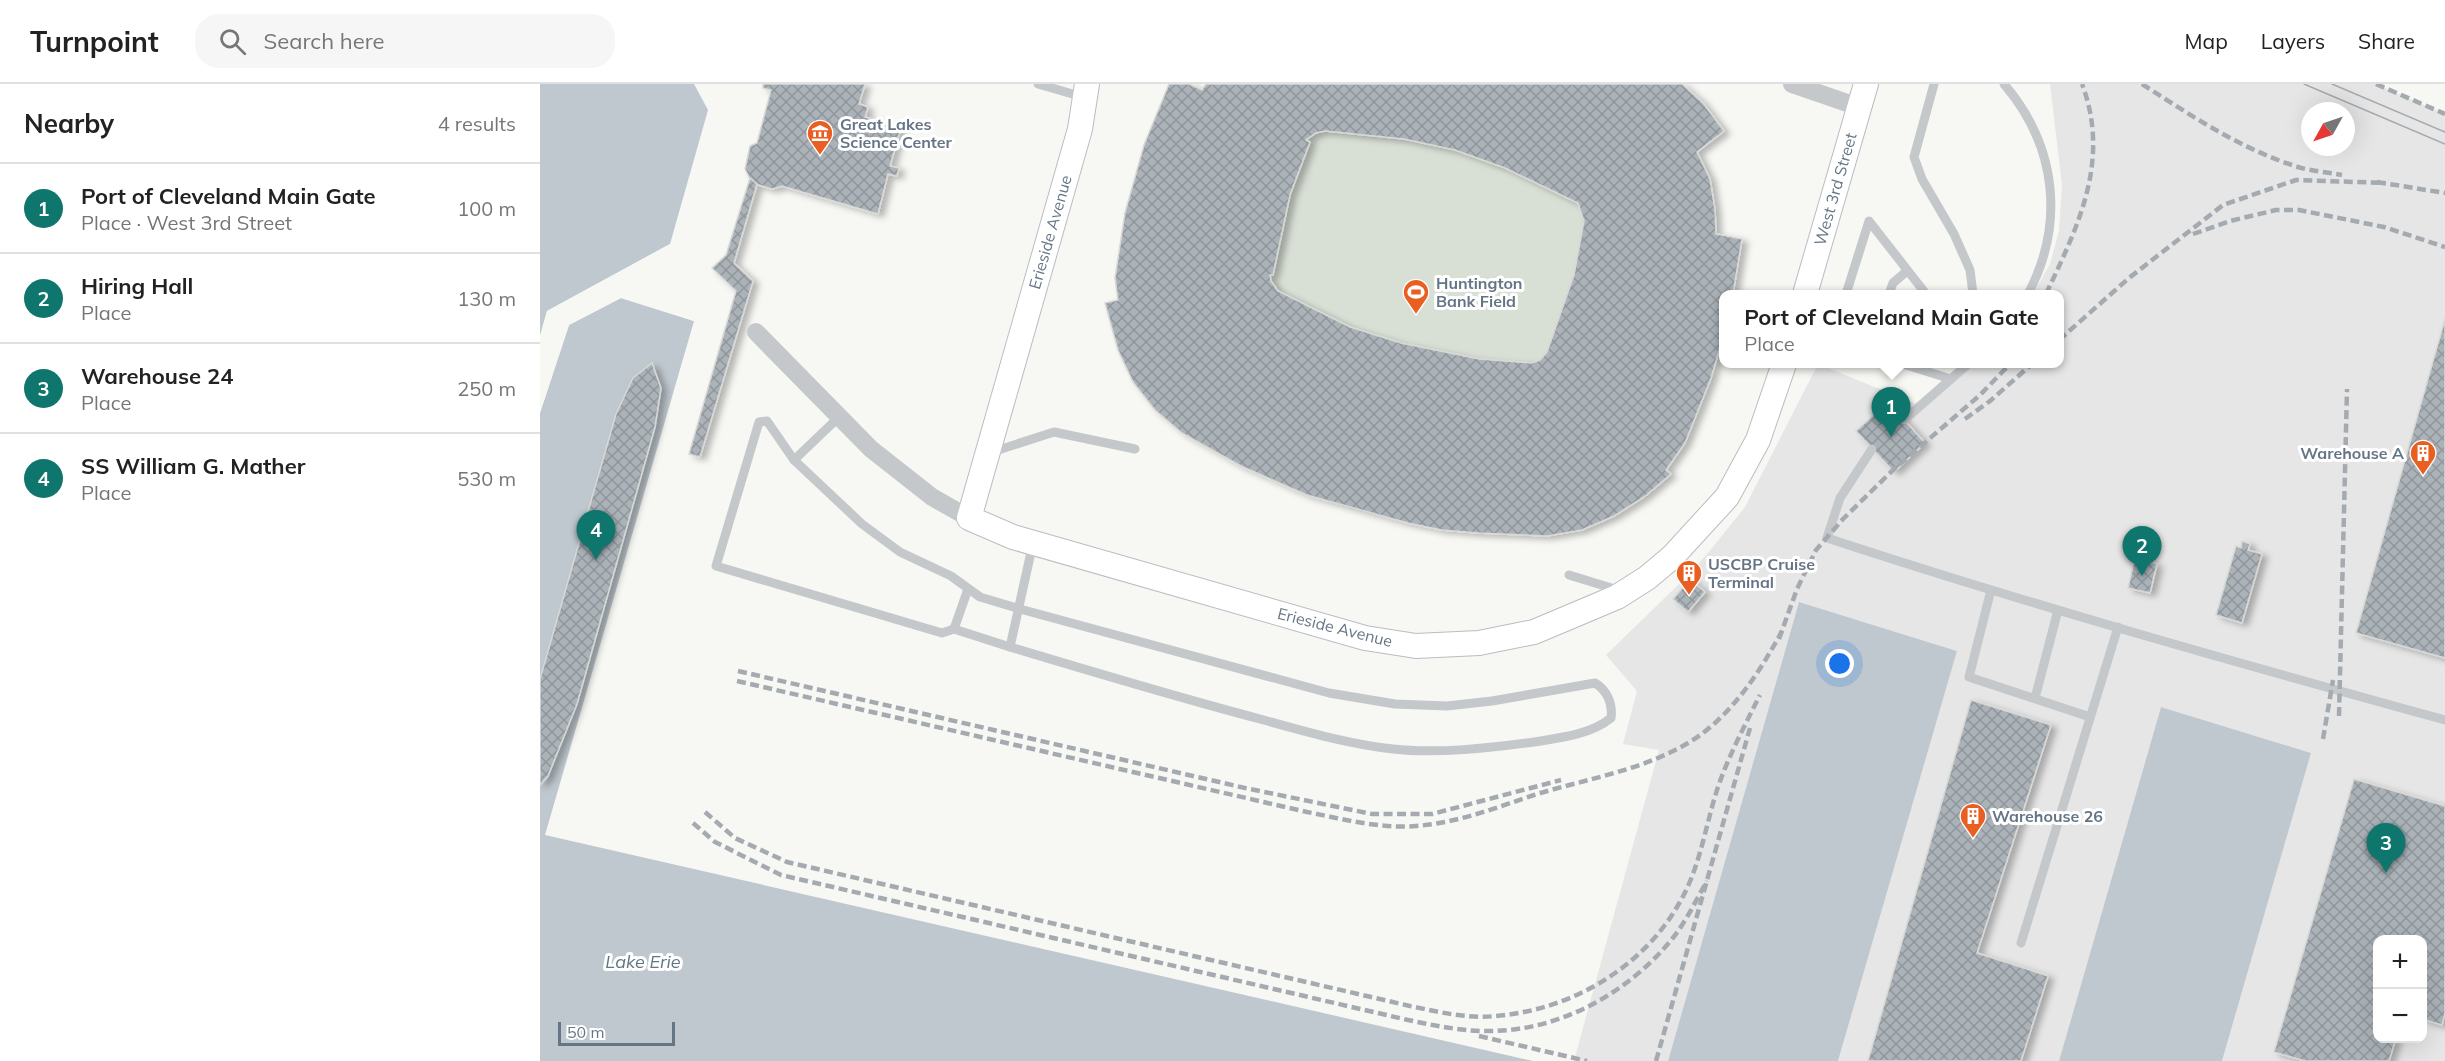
<!DOCTYPE html>
<html lang="en">
<head>
<meta charset="utf-8">
<style>
  body { margin:0; font-family:Mulish,sans-serif; background:#f6f6f6; color:#222 }
  .controls { position:absolute; right:18px; bottom:18px; display:grid; overflow:hidden; border-radius:12px; box-shadow:0 6px 24px #0002 }
  .controls button { width:54px; height:54px; display:grid; place-items:center; padding:0; border:0; border-bottom:2px solid #e0e0e0; background:#fff; color:#222; font:30px sans-serif }
  .compass { position:absolute; left:1761px; top:18px; width:54px; height:54px; border-radius:50%; background:#fff; box-shadow:0 6px 24px #0002; rotate:230deg }
  .scale { position:absolute; left:18px; bottom:15px; width:117px; box-sizing:border-box; padding-left:6px; border:3px solid #657586; border-top:0; font-size:16px; line-height:21px; white-space:nowrap; color:#657586; -webkit-text-stroke:4px #fff; paint-order:stroke }
  .you { position:absolute; left:1300px; top:580px; width:21px; height:21px; margin:-15px; border:4px solid #fff; border-radius:50%; background:#1a73e8; box-shadow:0 0 0 9px #1a73e833 }
  .badge { display:grid; place-items:center; width:39px; height:39px; border-radius:50%; background:#0f766e; color:#fff; font-size:20px; font-weight:700 }
  .pin { position:absolute; translate:-50% -50px; filter:drop-shadow(0 2px 3px #0008) }
  .pin::after { content:''; position:absolute; top:32px; width:21px; height:18px; background:inherit; clip-path:polygon(0 0,100% 0,50% 100%) }
  .popup { position:absolute; left:1179px; top:206px; width:345px; height:78px; box-sizing:border-box; display:grid; place-content:center; border-radius:12px; background:#fff; filter:drop-shadow(0 2px 4px #0005); font-size:20px; white-space:nowrap; color:#767676 }
  .popup b { font-size:22px; color:#222 }
  .popup::after { content:''; position:absolute; left:50%; top:100%; margin-left:-12px; border:12px solid transparent; border-top-color:#fff }
  .list { margin:0; padding:0; list-style:none }
  h2 { display:flex; justify-content:space-between; align-items:center; height:78px; margin:0; padding:0 24px; font-size:26px }
  h2 small { font-size:20px; font-weight:400; color:#767676 }
  .list li { display:grid; grid-template-columns:39px 1fr auto; gap:18px; align-items:center; box-sizing:border-box; height:90px; padding:0 24px; border-top:2px solid #e0e0e0 }
  .list b { display:block; font-size:22px; white-space:nowrap }
  .list p { margin:0; font-size:20px; white-space:nowrap; color:#767676 }
  .list em { font-size:20px; font-style:normal; color:#767676 }
  .icon { flex:none; width:33px; height:33px; fill:none; stroke:currentColor; stroke-width:2; stroke-linecap:round; stroke-linejoin:round }
  .map { position:relative; flex:none; width:1905px; height:977px; overflow:hidden }
  header { display:flex; align-items:center; gap:36px; box-sizing:border-box; height:84px; padding:0 30px; background:#fff; border-bottom:2px solid #e0e0e0 }
  header strong { font-size:28px }
  nav { display:flex; gap:33px; margin-inline-start:auto; font-size:21px }
  .search { width:420px; height:54px; background:#f6f6f6; display:flex; align-items:center; gap:15px; box-sizing:border-box; padding:0 21px; border-radius:24px; color:#767676; font-size:22px }
  main { display:flex }
  aside { flex:1; background:#fff }
  .map>svg:first-child { display:block }
</style>
</head>
<body>
<header>
<strong>Turnpoint</strong>
<div class="search"><svg class="icon" aria-label="search" viewBox="0 0 24 24"><circle cx="10" cy="10" r="6"/><path d="M15 15l6 6"/></svg>Search here</div>
<nav><a>Map</a><a>Layers</a><a>Share</a></nav>
</header>
<main>
<aside>
<h2>Nearby<small>4 results</small></h2>
<ul class="list">
<li><span class="badge">1</span><div><b>Port of Cleveland Main Gate</b><p>Place · West 3rd Street</p></div><em>100 m</em></li>
<li><span class="badge">2</span><div><b>Hiring Hall</b><p>Place</p></div><em>130 m</em></li>
<li><span class="badge">3</span><div><b>Warehouse 24</b><p>Place</p></div><em>250 m</em></li>
<li><span class="badge">4</span><div><b>SS William G. Mather</b><p>Place</p></div><em>530 m</em></li>
</ul>
</aside>
<div class="map">
<svg width="1905" height="977" viewBox="0 0 1905 977">
  <defs>
    <pattern id="building-cross-hatch" width="8" height="8" patternUnits="userSpaceOnUse" patternTransform="scale(1.5)"><rect width="8" height="8" fill="#abb3b9"/><path d="M0 0l8 8M0 8l8-8" fill="none" stroke="#8f969c"/></pattern>
    <filter id="shadow"><feDropShadow dx="5.5" dy="3" stdDeviation="3" flood-color="#0004"/></filter>
  </defs>
  <rect width="100%" height="100%" fill="#f7f7f4"/>
  <!-- built -->
  <path fill="#e5e6e5" fill-rule="evenodd" d="M 1510,0 L 1836,0 L 1905,30 L 1905,977 L 1682,977 L 1771,669 L 1621,623 L 1519,977 L 1298,977 L 1417,567 L 1259,518 L 1128,977 L 1034,977 L 1119,666 L 1083,660 L 1097,607 L 1066,571 L 1139,500 L 1168,469 L 1205,423 L 1278,280 L 1381,322 L 1428,280 L 1519,280 L 1519,210 L 1493,210 L 1510,180 L 1519,147 L 1522,101 ZM 1770,27 L 1806,27 L 1806,63 L 1770,63 ZM 1838,856 L 1882,856 L 1882,954 L 1838,954 Z"/>
  <!-- garden -->
  <path fill="#d8dfd5" d="M 629,0 L 649,0 L 662,6 L 666,0 L 1142,0 L 1163,19 L 1157,68 L 1170,95 L 1175,126 L 1176,150 L 1202,155 L 1193,210 L 1183,210 L 1183,253 L 1171,294 L 1145,359 L 1126,386 L 1131,390 C 1104,413 1077,434 1043,445 C 1016,454 986,452 957,450 C 860,444 766,417 680,371 C 657,358 632,345 614,324 C 587,293 575,258 565,219 L 578,216 L 585,128 L 604,61 Z"/>
  <!-- water -->
  <g fill="#bfc8ce">
    <path d="M 0,0 L 154,0 L 168,26 L 130,160 L 7,227 L 0,251 Z"/>
    <path d="M 81,214 L 154,237 L 5,751 L 993,977 L 0,977 L 0,329 L 29,241 Z"/>
    <path d="M 1259,518 L 1417,567 L 1298,977 L 1128,977 Z"/>
    <path d="M 1621,623 L 1771,669 L 1682,977 L 1519,977 Z"/>
  </g>
  <!-- pier -->
  <g fill="#f7f7f4">
    <path d="M 130,160 L 131,162 L 10,229 L 3,252 L 0,254 L 7,227 Z"/>
    <path d="M 81,211 L 154,234 L 154,237 L 81,214 L 29,241 L 0,329 L 0,320 L 27,239 Z"/>
  </g>
  <!-- building -->
  <g fill="url(#building-cross-hatch)" stroke="#d8d9d6" stroke-width="1.5" fill-rule="evenodd" filter="url(#shadow)">
    <path d="M 223,0 L 325,0 L 319,20 L 328,23 L 325,33 L 361,44 L 350,82 L 359,84 L 357,92 L 348,90 L 338,130 L 242,102 L 232,105 L 212,99 L 205,85 L 210,62 L 217,59 L 231,6 L 223,4 Z"/>
    <path d="M 629,0 L 649,0 L 662,6 L 666,0 L 1142,0 L 1163,19 L 1184,47 L 1157,68 L 1170,95 L 1175,126 L 1176,150 L 1202,155 L 1193,210 L 1183,210 L 1183,253 L 1171,294 L 1145,359 L 1126,386 L 1131,390 L 1104,413 L 1074,432 L 1042,446 L 1007,452 L 938,449 L 902,446 L 868,439 L 767,411 L 701,382 L 642,349 L 615,326 L 593,298 L 578,266 L 565,219 L 578,216 L 575,194 L 585,129 L 604,61 ZM 785,47 L 864,55 L 915,66 L 965,84 L 1038,119 L 1044,137 L 1034,191 L 1007,268 L 1000,276 L 992,279 L 939,275 L 861,259 L 810,243 L 738,207 L 731,197 L 730,191 L 733,191 L 750,111 L 770,58 L 766,56 L 776,49 Z"/>
    <path d="M 210,94 L 217,100 L 194,179 L 213,197 L 160,373 L 149,370 L 196,207 L 172,184 L 186,171 Z"/>
    <path d="M 1905,235 L 1905,574 L 1816,549 Z"/>
    <path d="M 112,279 L 121,304 L 115,343 L 37,620 L 8,692 L 0,701 L 0,595 L 76,330 L 93,294 Z"/>
    <path d="M 1348,318 L 1385,359 L 1354,388 L 1316,347 Z"/>
    <path d="M 1702,457 L 1710,460 L 1708,466 L 1722,470 L 1702,539 L 1676,531 L 1696,462 L 1701,464 Z"/>
    <path d="M 1595,474 L 1617,480 L 1610,509 L 1588,504 Z"/>
    <path d="M 1150,495 L 1165,508 L 1148,528 L 1133,515 Z"/>
    <path d="M 1431,616 L 1511,641 L 1437,869 L 1508,892 L 1481,977 L 1328,977 Z"/>
    <path d="M 1814,695 L 1905,722 L 1905,929 L 1902,941 L 1882,935 L 1882,856 L 1838,856 L 1838,954 L 1856,954 L 1849,977 L 1765,977 L 1734,968 Z"/>
  </g>
  <g fill="none" stroke-linecap="round" stroke-linejoin="round">
    <!-- secondary casing -->
    <g stroke="#b9bdc2" stroke-width="26">
      <g id="secondary">
        <path d="M 547,0 L 540,45 L 429,434 L 473,453 L 825,554 L 876,562 L 939,559 L 994,548 L 1077,513 L 1107,494 L 1132,473 L 1187,413 L 1218,356 L 1244,280"/>
        <path d="M 1265,210 L 1326,0"/>
      </g>
    </g>
    <!-- lane -->
    <g stroke="#c4c8cb" stroke-width="9">
      <path d="M 498,0 L 543,13"/>
      <path d="M 1394,0 L 1374,73 L 1382,95 L 1414,150 L 1430,186 L 1433,210"/>
      <path d="M 1464,0 C 1517,62 1525,140 1488,210"/>
      <path d="M 1306,210 L 1329,137 L 1386,210"/>
      <path d="M 1349,210 L 1353,199 L 1367,187"/>
      <path d="M 1363,280 L 1411,295"/>
      <path d="M 299,333 L 254,376 L 322,440 L 360,468 L 411,492 L 440,513 L 480,525 L 789,609 L 855,620 L 907,622 L 952,617 L 1055,599 C 1067,606 1073,620 1071,634 C 1050,651 1019,654 994,658 C 950,664 897,670 853,665 C 807,660 764,647 720,635 C 636,613 553,588 470,563 L 493,459"/>
      <path d="M 1364,336 L 1428,280"/>
      <path d="M 1332,365 L 1300,414 L 1287,454 C 1491,521 1698,579 1905,636"/>
      <path d="M 449,369 L 514,348 L 595,365"/>
      <path d="M 254,376 L 227,337 L 219,338 L 176,482 L 402,549 L 414,545 L 470,563"/>
      <path d="M 1029,491 L 1078,506"/>
      <path d="M 1451,506 L 1429,593 L 1550,633"/>
      <path d="M 414,545 L 428,505"/>
      <path d="M 1495,614 L 1518,526"/>
      <path d="M 1481,859 L 1578,543"/>
    </g>
    <!-- street -->
    <g stroke="#c4c8cb" stroke-width="18">
      <path d="M 1252,0 L 1319,23"/>
      <path d="M 216,248 L 331,365 L 392,413 L 429,434"/>
    </g>
    <!-- secondary -->
    <use href="#secondary" stroke="#fff" stroke-width="24"/>
    <!-- tram -->
    <g stroke="#a4aab0" stroke-width="1.5">
      <path d="M 1764,0 L 1905,60"/>
      <path d="M 1792,0 L 1905,48"/>
    </g>
    <!-- rail -->
    <g stroke="#a4aab0" stroke-width="4.5" stroke-dasharray="9 4.5" stroke-linecap="butt">
      <path d="M 1602,0 C 1650,31 1698,63 1752,81 C 1768,87 1786,88 1802,91"/>
      <path d="M 1836,0 L 1905,30"/>
      <path d="M 1837,98 L 1905,109"/>
      <path d="M 1653,150 L 1690,137 L 1736,126 L 1759,126 L 1844,143 L 1905,163"/>
      <path d="M 1506,210 C 1538,142 1571,77 1542,0"/>
      <path d="M 1519,256 L 1589,194 L 1683,121 L 1756,96 L 1845,99"/>
      <path d="M 1425,335 L 1450,317 L 1492,280"/>
      <path d="M 1239,555 L 1257,505 L 1276,466 L 1303,435 L 1352,387 L 1440,311 L 1470,280"/>
      <path d="M 198,587 L 705,704 L 832,730 L 892,730 L 1021,696"/>
      <path d="M 197,597 L 767,728 C 803,735 839,745 876,742 C 917,739 955,724 994,711 C 1055,692 1127,683 1175,639 C 1204,612 1223,582 1242,547"/>
      <path d="M 1799,632 L 1807,305"/>
      <path d="M 1783,655 L 1793,596"/>
      <path d="M 165,728 L 195,754 L 247,778 L 870,922 C 899,928 927,935 956,932 C 1040,925 1119,874 1151,795 C 1163,765 1168,733 1178,703 C 1189,671 1205,641 1220,611"/>
      <path d="M 153,739 L 175,758 L 241,791 L 868,936 C 897,942 925,948 954,947 C 1023,945 1089,908 1132,855 C 1146,838 1156,816 1167,797"/>
      <path d="M 939,952 L 1047,977"/>
      <path d="M 1116,977 L 1210,644"/>
    </g>
  </g>
  <!-- icons -->
  <defs>
    <g id="museum-pin" transform="scale(1.35)"><path d="M0 17L-7.5 6A9.5 9.5 0 1 1 7.5 6Z" fill="#e95f22" stroke="#fff"/><path d="M0-6L6-3V-2H-6V-3ZM-5-1h2V3h-2ZM-1-1h2V3h-2ZM3-1h2V3H3ZM-6 4H6V6H-6Z" fill="#fff"/></g>
    <g id="stadium-pin" transform="scale(1.35)"><path d="M0 17L-7.5 6A9.5 9.5 0 1 1 7.5 6Z" fill="#e95f22" stroke="#fff"/><path d="M0-5a6.5 5 0 1 0 0 10a6.5 5 0 1 0 0-10ZM-3.5-1.8h7v3.6h-7Z" fill="#fff"/></g>
    <g id="building-pin" transform="scale(1.35)"><path d="M0 17L-7.5 6A9.5 9.5 0 1 1 7.5 6Z" fill="#e95f22" stroke="#fff"/><path d="M-4-6H4V6H1V3H-1V6H-4ZM-2.5-4.3h1.7v1.8h-1.7ZM.8-4.3h1.7v1.8H.8ZM-2.5-1h1.7V.8h-1.7ZM.8-1h1.7V.8H.8Z" fill="#fff"/></g>
  </defs>
  <g fill-rule="evenodd">
    <use href="#museum-pin" x="280" y="49"/>
    <use href="#stadium-pin" x="876" y="208"/>
    <use href="#building-pin" x="1883" y="369"/>
    <use href="#building-pin" x="1149" y="489"/>
    <use href="#building-pin" x="1433" y="732"/>
  </g>
  <g text-anchor="middle" dominant-baseline="central" stroke-width="6" stroke-linejoin="round" paint-order="stroke">
    <!-- poi labels -->
    <g font-size="16" font-weight="bold" fill="#657586" stroke="#fff" text-anchor="start">
      <text x="300" y="40">Great Lakes<tspan x="300" dy="18">Science Center</tspan></text>
      <text x="896" y="199">Huntington<tspan x="896" dy="18">Bank Field</tspan></text>
      <text x="1864" y="369" text-anchor="end">Warehouse A</text>
      <text x="1168" y="480">USCBP Cruise<tspan x="1168" dy="18">Terminal</tspan></text>
      <text x="1452" y="732">Warehouse 26</text>
    </g>
    <!-- street labels -->
    <g font-size="16" fill="#657586" stroke="#fff">
      <text transform="translate(1295 105) rotate(-74)">West 3rd Street</text>
      <text transform="translate(510 148) rotate(-74)">Erieside Avenue</text>
      <text transform="translate(795 543) rotate(14)">Erieside Avenue</text>
    </g>
    <!-- water labels -->
    <g font-size="18" font-style="italic" fill="#617782" stroke="#fff">
      <text x="103" y="877">Lake Erie</text>
    </g>
  </g>
</svg>
<div class="controls">
<button>+</button>
<button>−</button>
</div>
<svg class="compass" viewBox="-18 -18 36 36"><path d="M0-13l5 13h-10z" fill="#e53935"/><path d="M0 13l5-13h-10z" fill="#767676"/></svg>
<div class="scale">50 m</div>
<div class="you"></div>
<div class="pin badge" style="left:1351px;top:353px">1</div>
<div class="popup"><b>Port of Cleveland Main Gate</b>Place</div>
<div class="pin badge" style="left:1602px;top:492px">2</div>
<div class="pin badge" style="left:1846px;top:789px">3</div>
<div class="pin badge" style="left:56px;top:476px">4</div>
</div>
</main>
</body>
</html>
